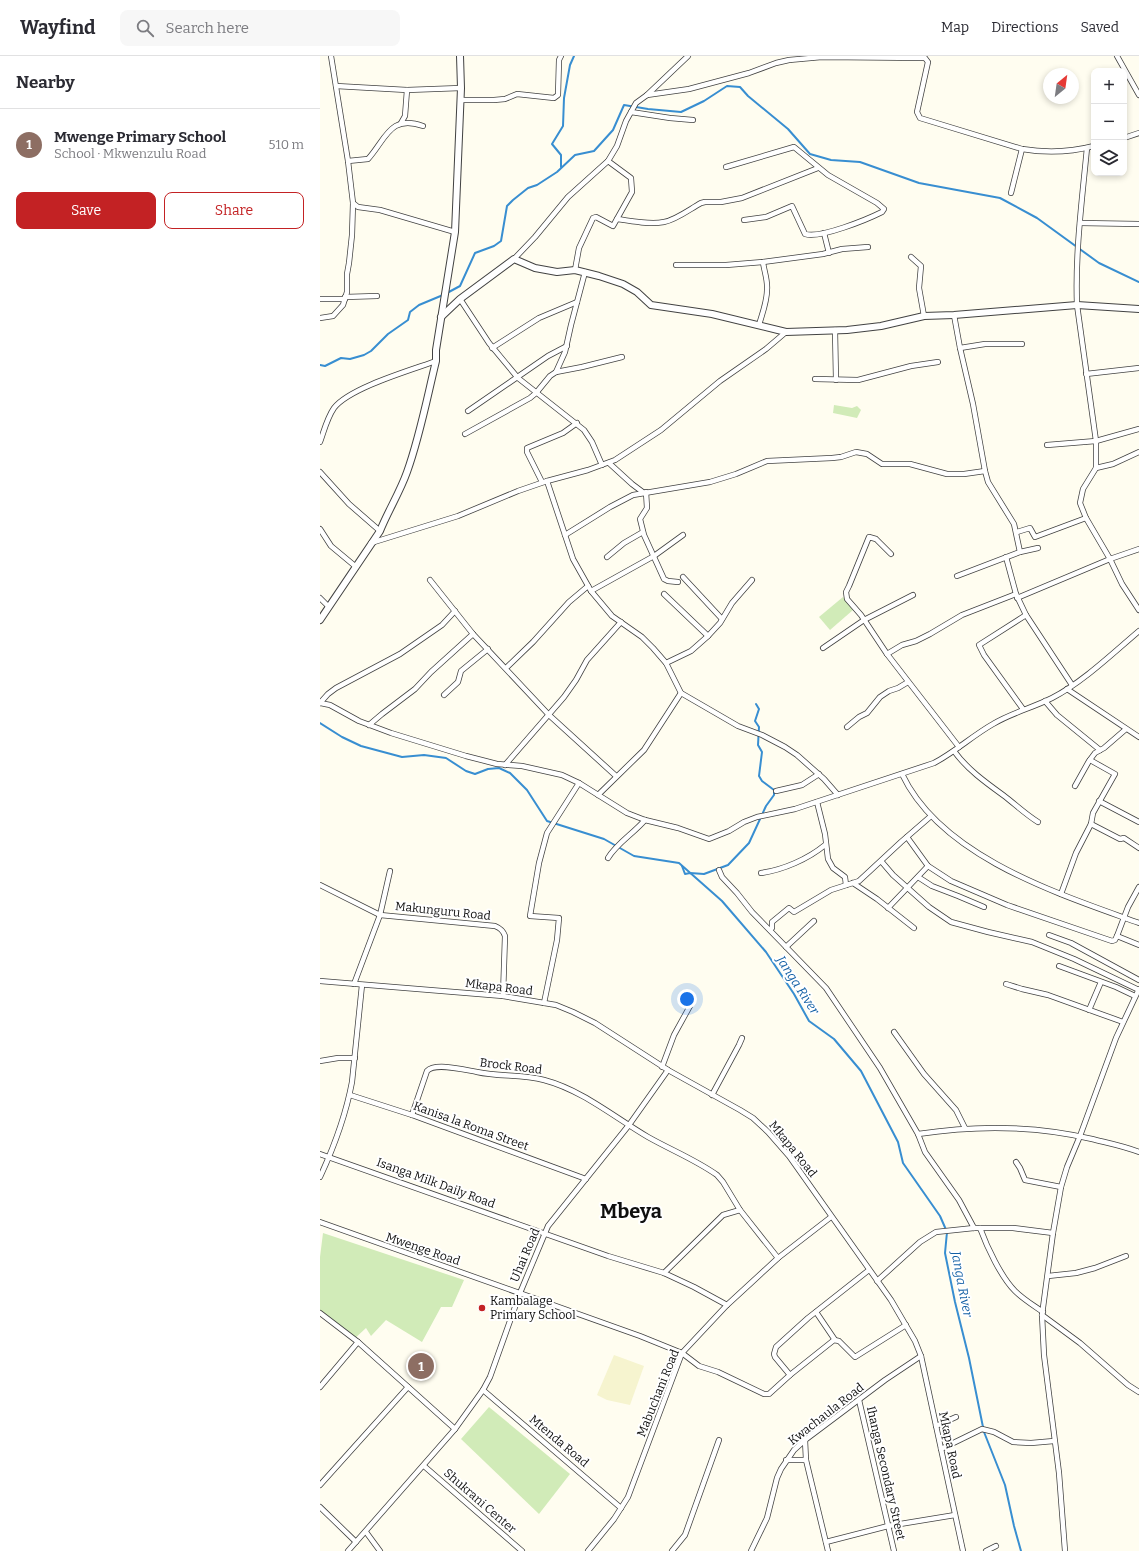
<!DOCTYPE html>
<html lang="en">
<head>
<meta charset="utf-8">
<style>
  body { margin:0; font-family:Bitter,serif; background:#f7f7f7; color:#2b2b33 }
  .controls { position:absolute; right:12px; top:12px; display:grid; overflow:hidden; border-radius:8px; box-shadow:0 2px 6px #0003 }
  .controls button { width:36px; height:36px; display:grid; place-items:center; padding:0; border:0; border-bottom:1px solid #e1e1e2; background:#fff; color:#2b2b33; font:20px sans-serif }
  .compass { position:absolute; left:723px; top:12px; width:36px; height:36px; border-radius:50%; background:#fff; box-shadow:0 2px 6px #0003; rotate:29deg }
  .you { position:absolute; left:367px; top:943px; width:14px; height:14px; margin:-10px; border:3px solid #fff; border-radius:50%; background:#1a73e8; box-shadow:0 0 0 6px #1a73e833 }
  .badge { display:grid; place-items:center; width:26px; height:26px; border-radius:50%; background:#c32224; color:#fff; font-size:13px; font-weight:700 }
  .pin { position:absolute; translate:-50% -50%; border:2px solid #fff; box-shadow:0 1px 4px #0006 }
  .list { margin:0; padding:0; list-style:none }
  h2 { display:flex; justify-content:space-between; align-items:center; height:52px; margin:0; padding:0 16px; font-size:17px }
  h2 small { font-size:13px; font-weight:400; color:#7c7c81 }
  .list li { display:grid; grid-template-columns:26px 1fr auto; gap:12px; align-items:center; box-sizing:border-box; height:72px; padding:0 16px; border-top:1px solid #e1e1e2 }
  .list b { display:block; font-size:15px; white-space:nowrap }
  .list p { margin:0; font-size:13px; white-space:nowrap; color:#7c7c81 }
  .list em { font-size:13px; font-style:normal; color:#7c7c81 }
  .actions { display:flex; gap:8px; padding:12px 16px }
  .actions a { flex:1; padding:9px 0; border:1px solid #c32224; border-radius:8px; text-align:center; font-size:14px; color:#c32224 }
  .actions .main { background:#c32224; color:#fff }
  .icon { flex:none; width:22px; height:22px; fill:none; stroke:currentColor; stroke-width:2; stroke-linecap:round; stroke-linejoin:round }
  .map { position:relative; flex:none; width:819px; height:1495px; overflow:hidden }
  header { display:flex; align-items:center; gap:24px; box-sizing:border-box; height:56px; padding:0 20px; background:#fff; border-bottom:1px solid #e1e1e2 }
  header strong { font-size:19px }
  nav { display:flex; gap:22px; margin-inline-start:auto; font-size:14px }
  .search { width:280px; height:36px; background:#f7f7f7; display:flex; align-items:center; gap:10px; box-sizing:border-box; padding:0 14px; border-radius:8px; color:#7c7c81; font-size:15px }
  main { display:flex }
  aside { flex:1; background:#fff }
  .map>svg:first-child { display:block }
</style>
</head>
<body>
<header>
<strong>Wayfind</strong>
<div class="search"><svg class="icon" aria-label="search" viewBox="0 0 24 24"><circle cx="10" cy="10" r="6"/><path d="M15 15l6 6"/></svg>Search here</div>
<nav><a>Map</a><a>Directions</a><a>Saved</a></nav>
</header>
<main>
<aside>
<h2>Nearby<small></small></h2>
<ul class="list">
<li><span class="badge" style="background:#8d6e63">1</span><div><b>Mwenge Primary School</b><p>School · Mkwenzulu Road</p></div><em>510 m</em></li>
</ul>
<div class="actions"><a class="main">Save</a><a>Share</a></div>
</aside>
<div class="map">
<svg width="819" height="1495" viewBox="0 0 819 1495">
  <rect width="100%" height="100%" fill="#fffdf0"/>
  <!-- farmland -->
  <path fill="#f6f4cf" d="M 294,1299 L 324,1310 L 310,1349 L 287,1344 L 277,1339 Z"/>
  <!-- green -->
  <g fill="#d1ebb8">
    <path d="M 514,349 L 532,352 L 537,350 L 541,354 L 537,362 L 513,357 Z"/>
    <path d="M 523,541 L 533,554 L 510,574 L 499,561 Z"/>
    <path d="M 3,1177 L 144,1224 L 132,1251 L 121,1251 L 102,1286 L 66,1264 L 51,1280 L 46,1272 L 33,1284 L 0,1257 L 0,1201 Z"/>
    <path d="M 169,1351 L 250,1418 L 219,1458 L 141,1383 Z"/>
  </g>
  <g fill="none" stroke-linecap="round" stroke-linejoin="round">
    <!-- stream -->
    <g stroke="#388ed1" stroke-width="2">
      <path d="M 241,111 L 241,99 L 232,88 L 243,70 L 244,42 L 250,9 L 254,0"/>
      <path d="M 127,237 L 140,230 L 155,197 L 174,190 L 181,185 L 187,150 L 193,144 L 208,132 L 217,129 L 237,116 L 255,99 L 274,95 L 293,74 L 304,49 L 328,53 L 361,56 L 384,45 L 407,30 L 420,31 L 428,40 L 468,73 L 490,98 L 511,104 L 540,106 L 599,127 L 680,142 L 717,162 L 779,207 L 819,226"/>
      <path d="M 0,309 L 5,310 L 21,302 L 30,303 L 44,299 L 51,295 L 68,278 L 88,264 L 90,256 L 99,249 L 123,239"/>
      <path d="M 0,667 L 22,681 L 41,690 L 82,701 L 104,699 L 126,702 L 146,715 L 155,718 L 168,713 L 179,712 L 190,717 L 207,734 L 227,765 L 284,783 L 314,800 L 359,807 L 402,845 L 446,896 L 474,938 L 489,965 L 514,983 L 541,1015 L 578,1086 L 583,1107 L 620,1160 L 627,1176 L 625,1197 L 635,1246 L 649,1302 L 664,1376 L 685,1429 L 694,1470 L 701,1495"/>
      <path d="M 362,810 L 365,818 L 370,817 L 384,818 L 408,809 L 429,787 L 446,750 L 454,739 L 454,734 L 442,725 L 439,720 L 442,696 L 438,689 L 439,671 L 435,665 L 439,653 L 436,648"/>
    </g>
    <!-- minor casing -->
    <g stroke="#424242" stroke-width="6">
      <g id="minor">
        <path d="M 11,0 L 28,105 L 33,147 L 38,151 L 60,154 L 135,176"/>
        <path d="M 797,0 L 819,39"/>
        <path d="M 16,30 L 87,34 L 141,32"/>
        <path d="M 327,39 L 368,0"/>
        <path d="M 141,44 L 174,44 L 185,43 L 197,38 L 234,42 L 238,39 L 239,4 L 241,0"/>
        <path d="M 311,56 L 350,62 L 373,64"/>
        <path d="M 81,67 L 85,60 L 87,34"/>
        <path d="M 804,82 L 819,77"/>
        <path d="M 767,92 C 762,144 755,197 757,249 L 776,385 L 776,412 L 763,433 L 760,447 L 766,462 L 790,503 L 802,528 L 819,554"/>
        <path d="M 28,105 L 48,103 C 66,83 70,58 103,70"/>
        <path d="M 406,111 L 474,91 L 508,119 L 557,147 L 564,153 L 562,156 C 548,163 500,183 485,178 L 472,150 L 446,161 L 424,164"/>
        <path d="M 691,137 L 702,93"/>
        <path d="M 297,163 C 312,165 329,169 344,166 C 356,164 370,153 381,147 L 385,146 L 401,146 L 422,142 L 498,112"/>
        <path d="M 760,167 L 819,168"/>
        <path d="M 504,177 L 509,197"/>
        <path d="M 591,201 L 601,210 L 599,232 L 604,260"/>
        <path d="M 194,203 L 215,181 L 248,141 L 288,105 L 297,90 L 306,65 L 316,47 L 327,39 L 369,33 L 429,17 L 456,7 L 469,4 L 502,1 L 605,2 L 608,6 L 597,56 L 600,62 L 702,93 C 726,97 751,96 774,90"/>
        <path d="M 356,209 L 406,209 L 443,206 L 503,198 L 522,193 L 548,191"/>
        <path d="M 255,214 L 259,192 L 273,162 L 276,161 L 293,170 L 312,136 L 311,122 L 288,105"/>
        <path d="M 25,241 L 57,240"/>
        <path d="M 0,243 L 25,243"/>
        <path d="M 140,243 L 169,287 L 198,322 L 264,374 L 272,386 L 282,409"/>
        <path d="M 634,259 L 640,292 L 653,348 L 665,415 L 668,426 L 694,468 L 700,496"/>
        <path d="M 0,262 L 13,260 L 23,249 L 27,236 L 27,218 L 29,207 L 32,179 L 33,147"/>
        <path d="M 439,269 C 442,258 447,246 447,234 C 448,224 444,215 443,206"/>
        <path d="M 515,274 L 516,324"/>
        <path d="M 172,292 L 219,262 L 257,246"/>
        <path d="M 640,292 L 665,288 L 702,288"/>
        <path d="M 236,316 L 245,296 L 251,269 L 265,216"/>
        <path d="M 766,318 L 819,312"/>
        <path d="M 495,323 L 538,324 L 591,310 L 618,306"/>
        <path d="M 148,355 L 228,300 L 247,290"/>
        <path d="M 145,378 L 210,342 L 216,337 L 230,320 L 236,316 L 262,311 L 302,301"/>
        <path d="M 0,386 C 4,375 7,362 14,352 C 29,332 91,314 116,305"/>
        <path d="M 727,389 L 776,385 L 819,373"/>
        <path d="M 289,407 L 312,428 L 324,437"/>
        <path d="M 776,412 L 793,408 L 819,396"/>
        <path d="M 0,416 L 29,448 L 60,475"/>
        <path d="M 227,425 L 253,503 L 271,535 L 292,560 L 322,581 L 333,592 L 346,607 L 361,637 L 418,670 L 442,679 L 465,691 L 477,699 L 504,723 L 518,739"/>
        <path d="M 222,426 L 207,396 L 207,392 L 243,377 L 257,367"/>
        <path d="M 326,436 L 327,452 L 320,463 L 324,479 L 344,523 L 348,525 L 358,526"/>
        <path d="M 0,473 L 11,490 L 35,510"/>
        <path d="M 697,476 L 710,472 L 715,481 L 766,462"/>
        <path d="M 245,479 L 290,451 L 313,439 L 390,426 L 416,418 L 447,405 L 512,402 L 521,401 L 536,396 L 547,398 L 562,408 L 590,408 L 627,418 L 644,418 L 665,415"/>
        <path d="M 51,487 L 138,460 L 198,435 L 227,425 L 268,414 L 295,404 L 341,374 L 400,325 L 446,293 L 466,276"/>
        <path d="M 571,498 L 556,483 L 549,481 L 529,530 L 526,536 L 527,543 L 541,559 L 567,598 L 639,691"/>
        <path d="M 287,501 L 304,487 L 323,476"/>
        <path d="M 686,501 L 696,538 L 706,559 L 752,629"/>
        <path d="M 637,520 L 700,496 L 718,492"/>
        <path d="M 363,521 L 402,563"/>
        <path d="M 110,524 L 153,578 L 229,659 L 296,720"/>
        <path d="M 271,535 L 334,500 L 363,479"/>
        <path d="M 344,538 L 388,580"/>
        <path d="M 0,542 L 8,550"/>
        <path d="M 697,542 L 790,503 L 819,493"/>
        <path d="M 503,592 L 544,564 L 593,539"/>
        <path d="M 567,598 L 582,589 L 596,585 L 610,578 L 642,559 L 696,538"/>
        <path d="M 346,607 L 371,595 L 388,580 L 400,567 L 412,547 L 432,524"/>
        <path d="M 186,612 L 213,586 L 249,546 L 268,530"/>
        <path d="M 747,633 L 819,681"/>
        <path d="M 124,639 L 138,626 L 141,615 L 168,593"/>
        <path d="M 725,645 L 737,659 L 780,694"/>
        <path d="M 0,647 L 10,649 L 39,665 L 71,677 L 146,700 L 177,708 L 202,710 L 242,719 L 259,727 L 307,757 L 325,764 L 358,772 L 389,783 L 409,775 L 424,766 L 437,761 L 475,753 L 614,707 C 635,696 652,680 673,668 C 691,657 712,652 732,642 C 763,626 793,597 819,575"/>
        <path d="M 0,647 L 8,638 L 16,632 L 80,598 L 122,569 L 135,555"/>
        <path d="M 703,653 L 664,599 L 659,589 L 706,559"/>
        <path d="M 49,669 L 62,658 L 95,633 L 111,616 L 153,578"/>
        <path d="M 527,671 L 539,661 L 547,657 L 560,641 L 569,635 L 578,632 L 588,626"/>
        <path d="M 634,695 C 647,713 665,726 683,739 C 695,748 705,758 718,766"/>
        <path d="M 185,709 L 244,641 L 256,624 L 267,604 L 301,566"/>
        <path d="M 582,718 C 621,801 739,838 819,867"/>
        <path d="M 755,730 L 769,705 L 775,697 L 784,692 L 806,673"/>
        <path d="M 456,735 L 482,729 L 499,718"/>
        <path d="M 278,739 L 324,694 L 361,637"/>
        <path d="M 779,745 L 819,766"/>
        <path d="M 497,746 L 505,778 L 508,803 L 513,812 L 525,821 L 526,829"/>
        <path d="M 771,768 L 800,783 L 804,782 L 819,792"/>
        <path d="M 587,781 L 608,810 L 631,825 L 687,849 L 792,885 L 795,884 L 797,880 L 808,851 L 819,831"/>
        <path d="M 288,802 C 297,787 313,778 325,764"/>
        <path d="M 561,805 L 573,819 L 609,851 L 631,866 L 668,876 L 712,886 L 754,903 L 819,934"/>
        <path d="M 399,814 L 402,821 L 417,837 L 432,856 L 506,932 L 560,1012 L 598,1078 L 605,1096 L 639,1144 L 654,1172"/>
        <path d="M 441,817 C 463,814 488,803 505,789"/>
        <path d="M 598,821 L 612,830 L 638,840 L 664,851"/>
        <path d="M 533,827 L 557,843 L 594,872"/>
        <path d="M 0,829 L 60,859 L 175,870 C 180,872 183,874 185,880 L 183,940"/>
        <path d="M 741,838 L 756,797 L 771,768 L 773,757 L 795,718 L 770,704"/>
        <path d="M 568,852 L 608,810"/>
        <path d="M 450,874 L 452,872 L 452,866 L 469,852 L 474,856 L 511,834 L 539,825 L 581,786 L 611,760"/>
        <path d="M 729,879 L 751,887 L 819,924"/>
        <path d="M 797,880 L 819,889"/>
        <path d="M 466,891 L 494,865"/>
        <path d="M 739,910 L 796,931 L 815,940"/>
        <path d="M 0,925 L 183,940 L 236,949 L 253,956 L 275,967 L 348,1014 L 420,1054 L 433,1062 L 448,1076 L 469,1100 L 571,1244 L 595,1285 L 601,1300 L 643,1495"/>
        <path d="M 34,928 L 60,859 L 70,815"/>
        <path d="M 686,928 L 702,933 L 728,939 L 803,966"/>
        <path d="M 224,947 L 237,884 L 239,862 L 210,860 L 219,807 L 227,777 L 259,727"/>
        <path d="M 769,954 L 781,926"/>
        <path d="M 574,976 L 604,1018 L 636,1054 L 645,1072"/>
        <path d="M 0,1005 L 18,1002 L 35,1002"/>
        <path d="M 342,1011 L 354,979 L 370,950"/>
        <path d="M 30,1039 L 92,1059 L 266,1123"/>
        <path d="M 392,1039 L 419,989 L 422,982"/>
        <path d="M 92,1059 L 107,1015 C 115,1006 145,1014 157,1016 C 179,1021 202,1018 224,1024 C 262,1034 294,1061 328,1081 C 351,1094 376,1104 397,1119 L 403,1126 L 420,1154 L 458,1202"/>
        <path d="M 598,1078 C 657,1069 713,1069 772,1083 C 788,1087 804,1090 819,1096"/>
        <path d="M 0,1098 L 288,1200 L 344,1217 L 374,1231 L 407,1249"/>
        <path d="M 696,1106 L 700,1112 L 705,1124 L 741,1131"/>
        <path d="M 0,1121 C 14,1091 26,1058 32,1026 L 42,929"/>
        <path d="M 0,1166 L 320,1280 L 362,1297 L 379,1310 L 398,1316 L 444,1338 L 449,1338 L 470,1319 L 455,1301 L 454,1298 L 456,1291 L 488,1262 L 549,1214"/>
        <path d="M 660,1172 C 667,1191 681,1221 695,1235 C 703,1243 713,1249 723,1256"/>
        <path d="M 344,1217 L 403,1159 L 420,1154"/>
        <path d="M 728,1220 L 756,1217 L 775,1212 L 806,1200"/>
        <path d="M 557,1225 L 600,1186 L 616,1176 L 654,1172 L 693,1172 L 733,1177"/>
        <path d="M 496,1256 L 515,1284"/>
        <path d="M 0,1257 L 38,1286 L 135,1373"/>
        <path d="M 722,1259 L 760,1287 L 808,1329 L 819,1336"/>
        <path d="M 470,1319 L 514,1284 L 519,1285 L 535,1301 L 586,1269"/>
        <path d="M 0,1331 L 38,1286"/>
        <path d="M 163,1334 L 301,1452"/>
        <path d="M 539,1344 L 574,1495"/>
        <path d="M 616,1370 L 636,1361"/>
        <path d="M 485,1384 L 486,1404 L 508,1495"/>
        <path d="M 621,1393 L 662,1373 L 674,1376 L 693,1386 L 711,1387 L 734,1385"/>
        <path d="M 466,1404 L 486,1404"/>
        <path d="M 104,1410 L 202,1495"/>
        <path d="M 0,1429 L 88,1331"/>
        <path d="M 0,1451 L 36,1486"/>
        <path d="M 46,1476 L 60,1495"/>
        <path d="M 506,1486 L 568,1470 L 635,1459"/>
        <path d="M 28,1495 L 135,1373 L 163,1334 L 170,1321 L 200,1237 L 228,1170 L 309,1069 L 348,1014"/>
        <path d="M 268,1495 L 294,1463 L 308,1441 L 362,1297 L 407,1249 L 432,1226 L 458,1202 L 511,1161"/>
        <path d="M 352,1495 L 365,1479 L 399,1384"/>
        <path d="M 431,1495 L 447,1462 L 457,1422 L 461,1413 L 474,1394 L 485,1384 L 565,1324 L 601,1300"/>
        <path d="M 666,1495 L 676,1490"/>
        <path d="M 745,1495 L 739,1417 L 724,1299 L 722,1259 L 733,1177 L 741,1131 L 747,1111 L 760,1080 L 796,982 L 819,933"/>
      </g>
    </g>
    <!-- tertiary casing -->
    <g stroke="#424242" stroke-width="8">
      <g id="tertiary">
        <path d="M 121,261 L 140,243 L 194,203 L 215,212 L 237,216 L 255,214 L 279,220 L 303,228 L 317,236 L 331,249 L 392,258 L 466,276 L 527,274 L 561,270 L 604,260 L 634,259 L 757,249 L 819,253"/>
        <path d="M 0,564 L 60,475 C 68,455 80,436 87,416 C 100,380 107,342 116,305 L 116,294 L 135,176 L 141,32 L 140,0"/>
      </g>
    </g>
    <!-- minor -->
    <use href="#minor" stroke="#fff" stroke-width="4.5"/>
    <!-- tertiary -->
    <use href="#tertiary" stroke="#fff" stroke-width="6"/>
  </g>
  <!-- markers -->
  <circle fill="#c32224" stroke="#fff" stroke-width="1.5" cx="162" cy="1252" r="4"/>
  <g text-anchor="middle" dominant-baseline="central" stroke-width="4" stroke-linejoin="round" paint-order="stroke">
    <!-- street labels -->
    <g font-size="12" fill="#0f0f0f" stroke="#fff">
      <text transform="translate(123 855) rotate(6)">Makunguru Road</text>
      <text transform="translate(179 931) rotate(7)">Mkapa Road</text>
      <text transform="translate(191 1010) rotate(7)">Brock Road</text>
      <text transform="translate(151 1070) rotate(20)">Kanisa la Roma Street</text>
      <text transform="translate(473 1093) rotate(51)">Mkapa Road</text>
      <text transform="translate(116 1127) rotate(20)">Isanga Milk Daily Road</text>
      <text transform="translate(103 1193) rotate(19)">Mwenge Road</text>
      <text transform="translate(205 1199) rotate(-67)">Uhai Road</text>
      <text transform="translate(338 1337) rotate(-68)">Mabuchani Road</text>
      <text transform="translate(506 1358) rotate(-38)">Kwachaula Road</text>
      <text transform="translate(239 1385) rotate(40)">Mtenda Road</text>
      <text transform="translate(630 1389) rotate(78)">Mkapa Road</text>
      <text transform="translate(566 1417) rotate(77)">Ihanga Secondary Street</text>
      <text transform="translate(160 1445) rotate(41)">Shukrani Center</text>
    </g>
    <!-- poi labels -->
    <g font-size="12" fill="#0f0f0f" stroke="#fff" text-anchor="start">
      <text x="170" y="1245">Kambalage<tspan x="170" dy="14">Primary School</tspan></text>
    </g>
    <!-- water labels -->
    <g font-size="13" font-style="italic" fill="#1360a5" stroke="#fff">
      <text transform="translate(478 929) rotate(57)">Janga River</text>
      <text transform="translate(642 1228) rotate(79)">Janga River</text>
    </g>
    <!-- town labels -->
    <g font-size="20" font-weight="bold" fill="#0f0f0f" stroke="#fff">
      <text x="311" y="1155">Mbeya</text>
    </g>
  </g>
</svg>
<div class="controls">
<button>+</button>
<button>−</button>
<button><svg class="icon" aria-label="layers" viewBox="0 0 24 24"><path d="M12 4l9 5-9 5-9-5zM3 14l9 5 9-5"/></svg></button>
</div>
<svg class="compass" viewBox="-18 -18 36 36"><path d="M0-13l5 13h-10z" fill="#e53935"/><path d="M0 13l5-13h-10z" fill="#7c7c81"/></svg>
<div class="you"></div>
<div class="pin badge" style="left:101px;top:1310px;background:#8d6e63">1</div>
</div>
</main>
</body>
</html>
